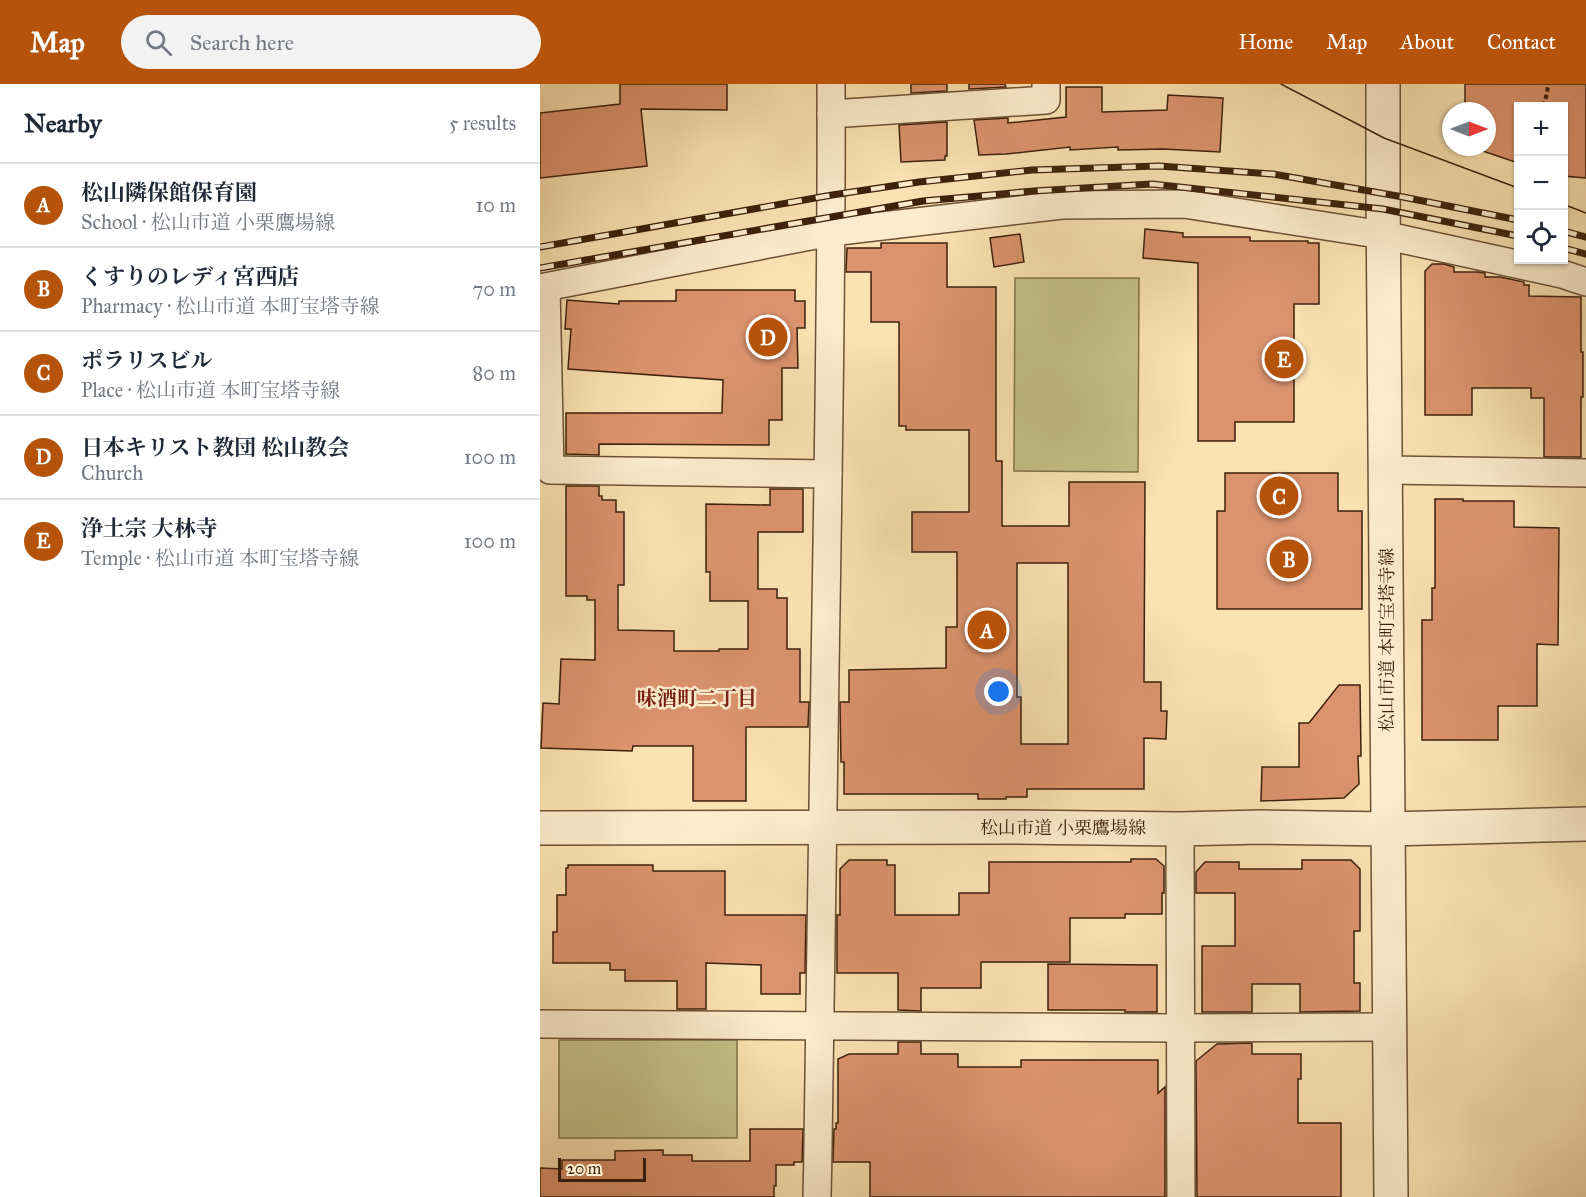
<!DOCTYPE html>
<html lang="en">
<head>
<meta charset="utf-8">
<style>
  body { margin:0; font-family:"IM FELL Great Primer","Noto Serif JP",serif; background:#f2f2f3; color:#1f2937 }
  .controls { position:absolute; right:18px; top:18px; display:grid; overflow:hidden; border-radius:0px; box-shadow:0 2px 4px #0004 }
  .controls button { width:54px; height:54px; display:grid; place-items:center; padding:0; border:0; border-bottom:2px solid #e0e1e3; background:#fff; color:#1f2937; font:30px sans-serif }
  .compass { position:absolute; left:902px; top:18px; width:54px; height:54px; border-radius:50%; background:#fff; box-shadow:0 2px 4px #0004; rotate:90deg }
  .scale { position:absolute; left:18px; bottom:15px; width:88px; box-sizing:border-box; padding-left:6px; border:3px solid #3d210b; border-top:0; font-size:16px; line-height:21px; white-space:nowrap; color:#3d210b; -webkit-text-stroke:4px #fceccd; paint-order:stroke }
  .you { position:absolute; left:459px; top:608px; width:21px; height:21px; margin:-15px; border:4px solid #fff; border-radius:50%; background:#1a73e8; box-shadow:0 0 0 9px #1a73e833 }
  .badge { display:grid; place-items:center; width:39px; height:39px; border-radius:50%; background:#b45309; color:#fff; font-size:20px; font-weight:700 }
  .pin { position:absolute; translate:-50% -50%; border:3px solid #fff; box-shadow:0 2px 6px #0006 }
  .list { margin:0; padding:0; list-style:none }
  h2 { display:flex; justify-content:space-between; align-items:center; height:78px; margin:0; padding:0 24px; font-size:26px }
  h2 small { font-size:20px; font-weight:400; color:#747a83 }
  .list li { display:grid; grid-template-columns:39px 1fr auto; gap:18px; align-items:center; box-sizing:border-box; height:84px; padding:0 24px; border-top:2px solid #e0e1e3 }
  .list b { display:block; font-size:22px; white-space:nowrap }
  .list p { margin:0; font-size:20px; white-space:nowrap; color:#747a83 }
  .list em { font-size:20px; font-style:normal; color:#747a83 }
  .icon { flex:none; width:33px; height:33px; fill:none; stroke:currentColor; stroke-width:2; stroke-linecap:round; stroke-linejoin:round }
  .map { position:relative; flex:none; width:1046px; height:1113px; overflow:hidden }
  header { display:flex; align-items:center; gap:36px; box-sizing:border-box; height:84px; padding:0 30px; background:#b45309; color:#fff }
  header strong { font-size:28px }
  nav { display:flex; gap:33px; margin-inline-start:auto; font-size:21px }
  .search { width:420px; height:54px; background:#f2f2f3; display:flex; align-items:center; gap:15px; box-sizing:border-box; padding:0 21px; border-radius:33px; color:#747a83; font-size:22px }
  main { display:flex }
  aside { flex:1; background:#fff }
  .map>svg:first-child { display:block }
</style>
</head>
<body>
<header>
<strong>Map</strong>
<div class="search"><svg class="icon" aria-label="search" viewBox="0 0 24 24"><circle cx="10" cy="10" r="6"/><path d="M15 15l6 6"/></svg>Search here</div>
<nav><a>Home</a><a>Map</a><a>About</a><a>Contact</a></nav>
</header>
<main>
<aside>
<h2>Nearby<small>5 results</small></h2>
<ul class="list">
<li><span class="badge">A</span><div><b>松山隣保館保育園</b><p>School · 松山市道 小栗鷹場線</p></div><em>10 m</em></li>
<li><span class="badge">B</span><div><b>くすりのレディ宮西店</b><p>Pharmacy · 松山市道 本町宝塔寺線</p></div><em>70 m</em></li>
<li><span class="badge">C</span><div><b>ポラリスビル</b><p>Place · 松山市道 本町宝塔寺線</p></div><em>80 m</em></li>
<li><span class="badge">D</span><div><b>日本キリスト教団 松山教会</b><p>Church</p></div><em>100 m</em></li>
<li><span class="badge">E</span><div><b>浄土宗 大林寺</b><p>Temple · 松山市道 本町宝塔寺線</p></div><em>100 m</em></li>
</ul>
</aside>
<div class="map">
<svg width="1046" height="1113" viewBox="0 0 1046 1113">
  <rect width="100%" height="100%" fill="#fbe2b2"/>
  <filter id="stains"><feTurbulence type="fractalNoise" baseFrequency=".00333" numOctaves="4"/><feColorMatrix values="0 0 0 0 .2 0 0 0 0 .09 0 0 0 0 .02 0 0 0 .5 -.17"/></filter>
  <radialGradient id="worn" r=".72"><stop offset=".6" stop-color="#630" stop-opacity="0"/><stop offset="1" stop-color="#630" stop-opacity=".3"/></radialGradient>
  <!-- green -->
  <g fill="#c6c187" stroke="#827149" stroke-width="1.5">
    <path d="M 475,194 L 599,194 L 598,388 L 474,387 Z"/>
    <rect x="19" y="956" width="178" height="98"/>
  </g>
  <!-- building -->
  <g fill="#db936d" stroke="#3d210b" stroke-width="1.5" fill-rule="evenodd">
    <path d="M 80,0 L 187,0 L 187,26 L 101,25 L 107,82 L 0,94 L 0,29 L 80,20 Z"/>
    <path d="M 371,0 L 407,0 L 407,7 L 371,9 Z"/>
    <path d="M 429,0 L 465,0 L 466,3 L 429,5 Z"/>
    <path d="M 925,0 L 1046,0 L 1046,94 L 1023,92 L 1023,22 L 978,22 L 978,79 L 931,63 L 947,63 L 947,27 L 925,27 Z"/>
    <path d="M 526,3 L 562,3 L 562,28 L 627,26 L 628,11 L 683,14 L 680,68 L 623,65 L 578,66 L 578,63 L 530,66 L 530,63 L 466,70 L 439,71 L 434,36 L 468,34 L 468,39 L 526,33 Z"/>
    <path d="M 407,38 L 407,72 L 405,72 L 405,76 L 361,78 L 359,41 Z"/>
    <path d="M 605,145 L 643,149 L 643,153 L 710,153 L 710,157 L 768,157 L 768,159 L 779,159 L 779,220 L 754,220 L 754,338 L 695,338 L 695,357 L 658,357 L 658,179 L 603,174 Z"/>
    <path d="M 480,150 L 484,178 L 454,183 L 450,154 Z"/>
    <path d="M 341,159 L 407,159 L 407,203 L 456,203 L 456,377 L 462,377 L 462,442 L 529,442 L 529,398 L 605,398 L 604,598 L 621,598 L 621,627 L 627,627 L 626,655 L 604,654 L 604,705 L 487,705 L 487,713 L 466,713 L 466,715 L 438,715 L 438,710 L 304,710 L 304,678 L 301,678 L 300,618 L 309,618 L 309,586 L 406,584 L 406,543 L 417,543 L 417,468 L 372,468 L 372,428 L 429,428 L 429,346 L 366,346 L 366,342 L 359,342 L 359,238 L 331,238 L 331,188 L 306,188 L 307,164 L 341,164 ZM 477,479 L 528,479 L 528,660 L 481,660 L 481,613 L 477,613 Z"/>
    <path d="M 892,180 L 904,180 L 914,183 L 914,188 L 938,188 L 945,189 L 945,193 L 960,193 L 984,198 L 984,201 L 989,201 L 989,212 L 1041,213 L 1041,268 L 1043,268 L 1043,313 L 1041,313 L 1041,373 L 1004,373 L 1004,314 L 991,314 L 991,304 L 932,304 L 932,331 L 885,331 L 885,187 Z"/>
    <path d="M 136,206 L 255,206 L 255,217 L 265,217 L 265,244 L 257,244 L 258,284 L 242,284 L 242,336 L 229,336 L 229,361 L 59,360 L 59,371 L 26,370 L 26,329 L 182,329 L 183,296 L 28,285 L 31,245 L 25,245 L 27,216 L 79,220 L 79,217 L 136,217 Z"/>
    <path d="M 685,389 L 798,389 L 798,427 L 822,427 L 822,525 L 677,525 L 677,427 L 685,427 Z"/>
    <path d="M 26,402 L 59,402 L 59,412 L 62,412 L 62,416 L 76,416 L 76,428 L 84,428 L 84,501 L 78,501 L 78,546 L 134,547 L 134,567 L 179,567 L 179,565 L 208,565 L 208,517 L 170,517 L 170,488 L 166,488 L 166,420 L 230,421 L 230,405 L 263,405 L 263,448 L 218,448 L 218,505 L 237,505 L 237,514 L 247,514 L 247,565 L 260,565 L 260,618 L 269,618 L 268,643 L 206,643 L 206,717 L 153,717 L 153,662 L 93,662 L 92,667 L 1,664 L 3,619 L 19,620 L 21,575 L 55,576 L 55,516 L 47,516 L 47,512 L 26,512 Z"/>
    <path d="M 895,415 L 923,415 L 923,417 L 974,417 L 974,443 L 1019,444 L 1018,561 L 997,560 L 997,622 L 958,622 L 958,656 L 882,656 L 882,536 L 892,536 L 892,504 L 895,504 Z"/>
    <path d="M 799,601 L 820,601 L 821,672 L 818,672 L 819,700 L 804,714 L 721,717 L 722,683 L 759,683 L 759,639 L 769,639 Z"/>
    <path d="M 591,775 L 616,775 L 624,782 L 624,809 L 622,809 L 622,830 L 585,830 L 585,834 L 530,834 L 530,878 L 441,878 L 441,904 L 381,904 L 381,927 L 358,926 L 358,889 L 297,889 L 297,831 L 300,831 L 300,785 L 309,776 L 347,776 L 347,781 L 355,781 L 355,831 L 419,831 L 419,809 L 449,809 L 449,778 L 591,778 Z"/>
    <path d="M 762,776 L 811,776 L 820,785 L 820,847 L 814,847 L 814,899 L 820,899 L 820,927 L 760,928 L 760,900 L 712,900 L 712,928 L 662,928 L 662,862 L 695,862 L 695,809 L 656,809 L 656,788 L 665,778 L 699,778 L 699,785 L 762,785 Z"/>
    <path d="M 28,781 L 113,781 L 113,787 L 185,787 L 185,831 L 266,831 L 265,889 L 260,889 L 260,910 L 221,910 L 221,881 L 166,879 L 166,925 L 137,925 L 137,897 L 85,897 L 85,886 L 70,886 L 70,879 L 13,879 L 13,848 L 17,848 L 17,811 L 26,811 L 26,784 L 28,784 Z"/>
    <path d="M 508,880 L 617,881 L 617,928 L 585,928 L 585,926 L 508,926 Z"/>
    <path d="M 358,958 L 381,958 L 381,970 L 418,970 L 418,983 L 481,983 L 481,976 L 618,976 L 618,1009 L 625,1003 L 625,1113 L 330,1113 L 330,1078 L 293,1078 L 294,1045 L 296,1045 L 296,1039 L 298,1039 L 298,975 L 309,970 L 358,970 Z"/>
    <path d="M 712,959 L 712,970 L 761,970 L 761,995 L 758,995 L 758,1039 L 801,1039 L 801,1113 L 657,1113 L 656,977 L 677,960 Z"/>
    <path d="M 210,1045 L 263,1045 L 262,1078 L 254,1078 L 254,1081 L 236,1081 L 236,1102 L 234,1102 L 234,1113 L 0,1113 L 0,1084 L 22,1085 L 22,1076 L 75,1076 L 75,1067 L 123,1066 L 123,1071 L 152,1071 L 152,1077 L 210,1077 Z"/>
  </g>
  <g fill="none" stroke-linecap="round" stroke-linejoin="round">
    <!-- minor casing -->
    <g stroke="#6c5135" stroke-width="30">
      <g id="minor">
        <path d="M 291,30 L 506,16 L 506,0"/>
        <path d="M 6,203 L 10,386 L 288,390"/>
        <path d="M 0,204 L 291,148 L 522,121 L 644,120 L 843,151 L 1022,190 L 1046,198"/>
        <path d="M 846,386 L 1046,389"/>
        <path d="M 640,745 L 641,1113"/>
        <path d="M 0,940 L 640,944 L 850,943"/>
        <path d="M 277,1113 C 281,938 282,763 285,587 C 288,392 292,196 291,0"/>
      </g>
    </g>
    <!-- tertiary casing -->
    <g stroke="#6c5135" stroke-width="36">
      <g id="tertiary">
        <path d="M 843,0 L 843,109 L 851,1113"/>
        <path d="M 0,744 L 470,743 L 640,745 L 721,743 L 848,745 L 1046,740"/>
      </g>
    </g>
    <!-- path -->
    <path stroke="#3d210b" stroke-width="4" stroke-dasharray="4.5 3" stroke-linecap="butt" d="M 1003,22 L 1007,10 L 1008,0"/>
    <!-- minor -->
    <use href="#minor" stroke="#fceccd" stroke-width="27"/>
    <!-- tertiary -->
    <use href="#tertiary" stroke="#fceccd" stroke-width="33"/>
    <!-- tram -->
    <g stroke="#3d210b" stroke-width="1.5">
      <path d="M 741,0 L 844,54 L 978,104"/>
      <path d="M 1023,120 L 1046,129"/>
    </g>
    <!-- rail casing -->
    <g stroke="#3d210b" stroke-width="7">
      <g id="rail">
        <path d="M 1023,147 L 1046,153"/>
        <path d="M 0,163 L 292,111 L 379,98 L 492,86 L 619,82 L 733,90 L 863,113 L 978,136"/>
        <path d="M 1023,164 L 1046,170"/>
        <path d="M 0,184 L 383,117 L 494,107 L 612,100 L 843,125 L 978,152"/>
      </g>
    </g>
    <!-- rail -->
    <use href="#rail" stroke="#fceccd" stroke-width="4.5" stroke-dasharray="14" stroke-linecap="butt"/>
  </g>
  <g text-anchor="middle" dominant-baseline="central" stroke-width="5" stroke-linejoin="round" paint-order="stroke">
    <!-- street labels -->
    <g font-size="18" fill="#3d210b" stroke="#fceccd">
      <text transform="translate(847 556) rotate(-90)">松山市道 本町宝塔寺線</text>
      <text x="523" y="744">松山市道 小栗鷹場線</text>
    </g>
    <!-- neighbourhood labels -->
    <g font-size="20" font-weight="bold" fill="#7a1f14" stroke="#fceccd">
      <text x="157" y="614">味酒町二丁目</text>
    </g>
  </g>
  <rect width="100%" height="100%" filter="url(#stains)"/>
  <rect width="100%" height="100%" fill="url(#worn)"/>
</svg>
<div class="controls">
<button>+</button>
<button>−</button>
<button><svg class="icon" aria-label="locate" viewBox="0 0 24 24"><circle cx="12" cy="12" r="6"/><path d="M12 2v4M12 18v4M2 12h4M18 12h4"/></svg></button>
</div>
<svg class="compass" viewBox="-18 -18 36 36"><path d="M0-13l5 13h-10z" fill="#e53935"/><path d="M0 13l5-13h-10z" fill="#747a83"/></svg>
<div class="scale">20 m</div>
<div class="you"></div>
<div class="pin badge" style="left:447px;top:546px">A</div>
<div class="pin badge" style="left:749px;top:475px">B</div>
<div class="pin badge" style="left:739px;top:412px">C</div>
<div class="pin badge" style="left:228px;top:253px">D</div>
<div class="pin badge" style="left:744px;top:275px">E</div>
</div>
</main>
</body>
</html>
